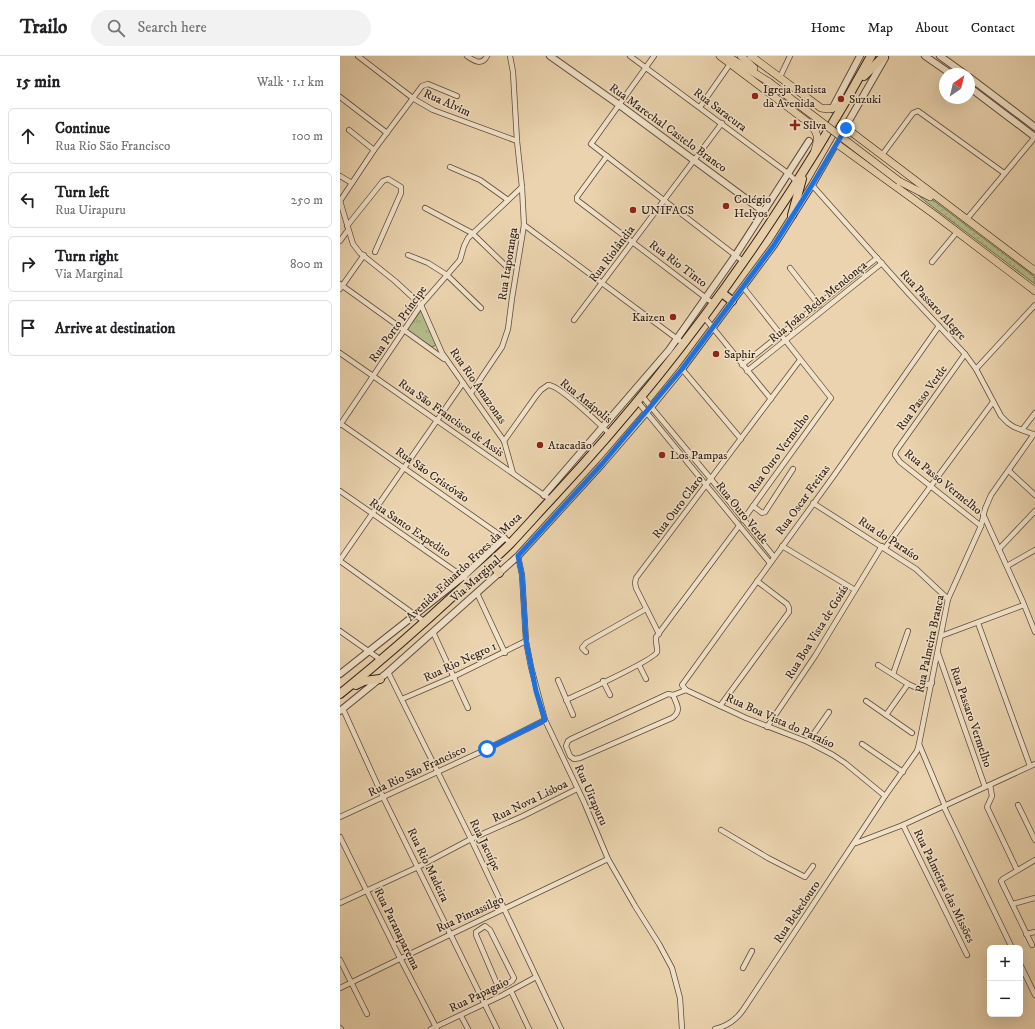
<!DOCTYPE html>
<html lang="en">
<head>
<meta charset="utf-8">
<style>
  body { margin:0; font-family:"IM FELL DW Pica",serif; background:#f2f2f2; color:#202124 }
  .controls { position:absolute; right:12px; bottom:12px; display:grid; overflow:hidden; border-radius:6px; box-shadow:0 4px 16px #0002 }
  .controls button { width:36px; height:36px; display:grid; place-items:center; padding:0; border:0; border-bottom:1px solid #e0e0e0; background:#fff; color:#202124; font:20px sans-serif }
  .compass { position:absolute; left:599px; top:12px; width:36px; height:36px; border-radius:50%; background:#fff; box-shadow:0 4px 16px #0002; rotate:35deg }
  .stop { position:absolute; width:12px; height:12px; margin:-9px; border:3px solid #1a73e8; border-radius:50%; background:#fff }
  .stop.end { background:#1a73e8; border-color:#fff; box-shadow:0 1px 4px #0008 }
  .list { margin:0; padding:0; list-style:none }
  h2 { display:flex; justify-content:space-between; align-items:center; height:52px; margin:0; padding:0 16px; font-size:17px }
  h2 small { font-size:13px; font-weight:400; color:#757577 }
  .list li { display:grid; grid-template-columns:26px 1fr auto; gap:12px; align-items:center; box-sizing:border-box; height:56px; margin:0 8px 8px; padding:0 8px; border:1px solid #e0e0e0; border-radius:6px }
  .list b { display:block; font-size:15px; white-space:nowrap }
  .list p { margin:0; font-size:13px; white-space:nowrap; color:#757577 }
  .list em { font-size:13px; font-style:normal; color:#757577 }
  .icon { flex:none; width:22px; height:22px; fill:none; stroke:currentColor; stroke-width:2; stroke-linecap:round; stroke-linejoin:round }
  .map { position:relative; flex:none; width:695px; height:973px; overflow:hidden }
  header { display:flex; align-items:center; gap:24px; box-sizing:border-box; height:56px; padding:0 20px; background:#fff; border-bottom:1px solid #e0e0e0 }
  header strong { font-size:19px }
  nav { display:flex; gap:22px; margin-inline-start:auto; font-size:14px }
  .search { width:280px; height:36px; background:#f2f2f2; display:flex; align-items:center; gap:10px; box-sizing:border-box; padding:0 14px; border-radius:22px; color:#757577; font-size:15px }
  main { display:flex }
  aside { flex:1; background:#fff }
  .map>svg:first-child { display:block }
</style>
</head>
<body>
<header>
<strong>Trailo</strong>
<div class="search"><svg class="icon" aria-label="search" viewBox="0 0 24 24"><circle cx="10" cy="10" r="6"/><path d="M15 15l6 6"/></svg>Search here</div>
<nav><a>Home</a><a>Map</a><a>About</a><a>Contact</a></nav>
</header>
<main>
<aside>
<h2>15 min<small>Walk · 1.1 km</small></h2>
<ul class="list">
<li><svg class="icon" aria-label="ahead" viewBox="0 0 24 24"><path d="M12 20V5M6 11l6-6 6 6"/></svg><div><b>Continue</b><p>Rua Rio São Francisco</p></div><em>100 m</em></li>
<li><svg class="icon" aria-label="left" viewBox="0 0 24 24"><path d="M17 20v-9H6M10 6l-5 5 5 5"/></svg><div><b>Turn left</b><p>Rua Uirapuru</p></div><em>250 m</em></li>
<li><svg class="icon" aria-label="right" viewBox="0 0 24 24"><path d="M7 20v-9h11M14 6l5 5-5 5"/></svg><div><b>Turn right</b><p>Via Marginal</p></div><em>800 m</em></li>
<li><svg class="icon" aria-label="arrive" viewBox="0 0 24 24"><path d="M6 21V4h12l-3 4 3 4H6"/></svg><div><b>Arrive at destination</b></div></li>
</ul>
</aside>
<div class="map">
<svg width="695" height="973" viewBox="0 0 695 973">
  <defs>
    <pattern id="grass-tufts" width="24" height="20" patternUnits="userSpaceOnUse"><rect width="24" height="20" fill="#b4bd8d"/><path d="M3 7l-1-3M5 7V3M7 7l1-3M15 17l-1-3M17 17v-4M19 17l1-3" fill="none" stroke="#9ba279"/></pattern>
    <pattern id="garden-dots" width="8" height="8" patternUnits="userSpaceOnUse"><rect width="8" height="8" fill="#b4bd8d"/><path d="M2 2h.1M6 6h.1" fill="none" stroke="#9ba279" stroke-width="1.8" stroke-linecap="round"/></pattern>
  </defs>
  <rect width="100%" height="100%" fill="#ead3ae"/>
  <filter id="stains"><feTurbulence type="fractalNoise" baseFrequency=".005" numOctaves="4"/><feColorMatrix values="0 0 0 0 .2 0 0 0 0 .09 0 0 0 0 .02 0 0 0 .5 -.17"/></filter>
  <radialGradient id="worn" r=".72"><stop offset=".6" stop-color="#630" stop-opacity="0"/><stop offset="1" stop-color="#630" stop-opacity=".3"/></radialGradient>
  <!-- grass -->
  <path fill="url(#grass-tufts)" stroke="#736e50" d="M 82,253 L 96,289 L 92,291 L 67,274 Z"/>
  <!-- garden -->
  <path fill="url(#garden-dots)" stroke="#736e50" d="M 569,131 L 589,141 L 695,221 L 695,228 L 585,145 Z"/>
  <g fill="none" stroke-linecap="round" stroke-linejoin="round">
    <!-- minor casing -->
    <g stroke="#604b3a" stroke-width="6">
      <g id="minor">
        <path d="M 18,0 L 74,43 L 93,54 L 177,85"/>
        <path d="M 127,0 C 134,5 142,10 147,0"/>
        <path d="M 290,0 L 449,118 L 457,126"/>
        <path d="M 314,0 L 251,88 L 404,206"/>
        <path d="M 440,21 L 450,0"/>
        <path d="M 0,41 L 47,77"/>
        <path d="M 360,51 L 390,8"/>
        <path d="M 9,74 L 34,94"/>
        <path d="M 542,99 L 573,57 L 578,55 L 664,117"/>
        <path d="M 267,100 L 237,141 L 237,144 L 374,248"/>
        <path d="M 110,111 L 140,124 L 168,144"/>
        <path d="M 0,120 L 12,127"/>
        <path d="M 472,129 L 569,238 L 625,298 L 636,313 L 661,360 L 668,367 L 674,371 L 695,379"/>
        <path d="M 0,145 L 13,188 L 20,197 L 55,225 L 81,249 L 102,297 L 164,385 L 173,417"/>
        <path d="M 0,145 L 34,94 L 82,30 L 88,28 L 117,40"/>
        <path d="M 85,152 L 132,177 L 167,211"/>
        <path d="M 626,164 L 695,81"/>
        <path d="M 184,169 L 344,288"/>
        <path d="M 7,170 L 43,125 L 48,123 L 61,131 L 61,137 L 35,196"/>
        <path d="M 0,185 L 8,174"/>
        <path d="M 68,199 L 88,207 L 107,219 L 120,204 L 124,190 L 128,182 L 182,131"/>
        <path d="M 592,206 L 617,176"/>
        <path d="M 450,212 L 479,249"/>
        <path d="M 0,228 L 104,303"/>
        <path d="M 0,233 L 24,199"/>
        <path d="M 364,261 L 431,343"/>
        <path d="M 234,264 L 382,67"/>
        <path d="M 0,297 L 211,444"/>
        <path d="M 625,298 L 556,395 L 555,399 L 560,406 L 641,470"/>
        <path d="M 402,309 L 537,202"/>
        <path d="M 342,313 L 401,383"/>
        <path d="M 636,313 L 695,249"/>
        <path d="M 407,315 L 542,207"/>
        <path d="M 131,337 L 162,291 L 168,273 L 172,242 L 184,169 L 182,131 L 177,85 L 173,16 L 170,0"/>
        <path d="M 302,340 L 371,423 L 434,501"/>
        <path d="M 298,346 L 430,507"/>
        <path d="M 1,368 L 167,484"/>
        <path d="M 0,369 L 81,249 L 107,219 L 141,252"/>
        <path d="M 682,374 L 695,357"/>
        <path d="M 164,385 L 196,340 L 201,334 L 208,329 C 220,329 259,368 270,378"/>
        <path d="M 669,415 L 695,439"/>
        <path d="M 0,435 L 125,522"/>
        <path d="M 473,447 L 576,513 L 608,543"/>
        <path d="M 413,450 L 422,457 L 425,456 L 453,413"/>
        <path d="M 643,458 L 683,546 L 695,576"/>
        <path d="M 403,464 L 491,342 L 403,231"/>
        <path d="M 442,490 L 515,534"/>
        <path d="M 545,492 L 653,346"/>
        <path d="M 659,493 L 695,455"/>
        <path d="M 178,500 L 182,519 L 186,585 L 191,611 L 205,664 L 244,746 L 268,803 L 295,850 L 319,888 L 332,912 L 340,942 L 342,973"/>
        <path d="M 0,504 L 123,327"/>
        <path d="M 0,505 L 85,566"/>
        <path d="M 667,510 L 695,494"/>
        <path d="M 137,537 L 165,597"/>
        <path d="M 638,567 L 690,710"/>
        <path d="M 0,575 L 41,604"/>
        <path d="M 93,576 L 128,652"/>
        <path d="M 319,578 L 296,532 L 295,527 L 296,522 L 460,304"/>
        <path d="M 601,580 L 684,549"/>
        <path d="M 246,596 L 242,592 L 246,587 L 306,553"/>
        <path d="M 598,597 L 645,731"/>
        <path d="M 299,609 L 306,623"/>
        <path d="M 538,609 L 568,628 L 577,632 L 592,627"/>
        <path d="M 48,616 L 131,783 L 221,973"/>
        <path d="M 553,618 L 568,575"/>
        <path d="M 218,624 L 233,659"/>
        <path d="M 263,625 L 270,639"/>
        <path d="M 328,638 L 333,639 C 337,649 342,655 332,662 L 240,702 L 234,703 L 230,700 L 226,690 L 228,685 L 231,683 Z"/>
        <path d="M 333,639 L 346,634"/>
        <path d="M 62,643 L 113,621 L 186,585"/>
        <path d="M 226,644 C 239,638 314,604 317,596 C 318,592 315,586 316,581 L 399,470"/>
        <path d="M 526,645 L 572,677"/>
        <path d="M 380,650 L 449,556 L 449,552 L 447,548 L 417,525"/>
        <path d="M 3,653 L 43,741 L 157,973"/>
        <path d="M 546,659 L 568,628"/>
        <path d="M 427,671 L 475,600 L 542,490"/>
        <path d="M 468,686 L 489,656"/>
        <path d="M 522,688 L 563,716"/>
        <path d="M 579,688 L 605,750"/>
        <path d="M 650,729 L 652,740 L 647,751 L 677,814"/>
        <path d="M 545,740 L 505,707 L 493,699 L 468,686 L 406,662 L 346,634 L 342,629 L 495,418 L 599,270"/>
        <path d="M 678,749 L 695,784"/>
        <path d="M 604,751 L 672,892"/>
        <path d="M 0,761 L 147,693 L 205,664"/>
        <path d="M 563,769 L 627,899"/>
        <path d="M 381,774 L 428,802 L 465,821 L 473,810"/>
        <path d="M 0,781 L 60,902 L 97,973"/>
        <path d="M 516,787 L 563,769 L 695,708"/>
        <path d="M 0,847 L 78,811 L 131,783 L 183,760 L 237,733"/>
        <path d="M 673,848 L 695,842"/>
        <path d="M 145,870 L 150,874 L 174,922 L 172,925 C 167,928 162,933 157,928 L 136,879 L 136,876 Z"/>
        <path d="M 686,878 L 695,876"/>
        <path d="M 692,889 L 661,825 L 663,823 L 695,804"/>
        <path d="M 0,904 L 27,958"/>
        <path d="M 680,908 L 695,939"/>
        <path d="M 403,912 L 412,895"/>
        <path d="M 0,932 C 89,888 179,846 268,803"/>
        <path d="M 171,935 L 189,973"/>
        <path d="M 121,960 L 128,973"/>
        <path d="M 0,972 L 1,973"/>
        <path d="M 91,973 L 163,939 L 196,921"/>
        <path d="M 375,973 C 388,970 396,964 403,954 L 545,740 L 577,695 L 579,688 L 608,543 L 641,470 L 645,453 L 651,439 L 694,378"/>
      </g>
    </g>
    <!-- tertiary casing -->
    <g stroke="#604b3a" stroke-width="8">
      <g id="tertiary">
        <path d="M 210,0 L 278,48 L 424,156"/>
        <path d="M 585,0 L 611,18"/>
        <path d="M 600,0 L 625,18"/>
        <path d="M 629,21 L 695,71"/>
        <path d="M 629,31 L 695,81"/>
        <path d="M 492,53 L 520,0"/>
        <path d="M 204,439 L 329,294 L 395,200 L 469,85"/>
        <path d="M 0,618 L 124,520 L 164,482"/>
        <path d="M 0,655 L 48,616 L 178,500 L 262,408 L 311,351 L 342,313 L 434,189 L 472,129 L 545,2"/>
      </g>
    </g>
    <!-- primary casing -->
    <g stroke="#321e14" stroke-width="8">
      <g id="primary">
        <path d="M 380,0 L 469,67 C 478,76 479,82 475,94"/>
        <path d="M 387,0 L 429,26"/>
        <path d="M 401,0 L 414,12"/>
        <path d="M 411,0 L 481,52 C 491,54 498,52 505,45"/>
        <path d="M 506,72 L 695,215"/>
        <path d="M 497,88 L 595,159 L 695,235"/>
        <path d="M 559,125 L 590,141"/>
      </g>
    </g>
    <!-- trunk casing -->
    <g stroke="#321e14" stroke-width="10">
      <g id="trunk">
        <path d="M 524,20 L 544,0"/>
        <path d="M 452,159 L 462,123"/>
        <path d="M 382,237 L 392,245"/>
        <path d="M 151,506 L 159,517"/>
        <path d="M 16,629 L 24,625 L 40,623"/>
        <path d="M 0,638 C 42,604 83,568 123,531 C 139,516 155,503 170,488 C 185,472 200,455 215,439 C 339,306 444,159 531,0"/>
      </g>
    </g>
    <!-- minor -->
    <use href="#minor" stroke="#f1e2ca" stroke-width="4.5"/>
    <!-- tertiary -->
    <use href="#tertiary" stroke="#f1e2ca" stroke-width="6"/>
    <!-- primary -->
    <use href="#primary" stroke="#ead3ae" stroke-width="7"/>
    <!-- trunk -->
    <use href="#trunk" stroke="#ead3ae" stroke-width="8"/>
    <!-- primary-bridge casing -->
    <g stroke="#321e14" stroke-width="8" stroke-linecap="butt">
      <path id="primary-bridge" d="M 429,26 L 559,125"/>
    </g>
    <!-- primary-bridge -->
    <use href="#primary-bridge" stroke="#ead3ae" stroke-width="7"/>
  </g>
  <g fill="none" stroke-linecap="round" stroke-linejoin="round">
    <!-- route -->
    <path stroke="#1a73e8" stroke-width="5" d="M 147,693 L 205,664 L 196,635 L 186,585 L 182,519 L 178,500 L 262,408 L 342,313 L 434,189 L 472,129 L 506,72"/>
  </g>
  <!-- markers -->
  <g fill="#8f2418" stroke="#f1e2ca" stroke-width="1.5">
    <circle cx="415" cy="40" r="4"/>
    <circle cx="501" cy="43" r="4"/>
    <path d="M453 63h4v4h4v4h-4v4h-4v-4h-4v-4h4z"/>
    <circle cx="386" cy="150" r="4"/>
    <circle cx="293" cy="154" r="4"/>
    <circle cx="333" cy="261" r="4"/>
    <circle cx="376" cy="298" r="4"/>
    <circle cx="200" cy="389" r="4"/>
    <circle cx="322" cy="399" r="4"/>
  </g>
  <g text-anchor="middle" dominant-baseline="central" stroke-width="3" stroke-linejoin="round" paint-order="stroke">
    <!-- poi labels -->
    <g font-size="12" fill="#321e14" stroke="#f1e2ca" text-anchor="start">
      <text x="423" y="33">Igreja Batista<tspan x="423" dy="14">da Avenida</tspan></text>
      <text x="509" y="43">Suzuki</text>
      <text x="463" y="69">Silva</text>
      <text x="394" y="143">Colégio<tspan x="394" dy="14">Helyos</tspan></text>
      <text x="301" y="154">UNIFACS</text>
      <text x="325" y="261" text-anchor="end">Kaizen</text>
      <text x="384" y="298">Saphir</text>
      <text x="208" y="389">Atacadão</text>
      <text x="330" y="399">Los Pampas</text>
    </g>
    <!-- street labels -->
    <g font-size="12" fill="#321e14" stroke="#f1e2ca">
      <text transform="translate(107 47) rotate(24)">Rua Alvim</text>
      <text transform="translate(380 54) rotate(37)">Rua Saracura</text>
      <text transform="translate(328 72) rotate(36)">Rua Marechal Castelo Branco</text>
      <text transform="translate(272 198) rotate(-53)">Rua Riolândia</text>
      <text transform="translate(168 208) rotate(-81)">Rua Itaporanga</text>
      <text transform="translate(338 208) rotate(37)">Rua Rio Tinto</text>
      <text transform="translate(478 246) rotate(-39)">Rua João Beda Mendonça</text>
      <text transform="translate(593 249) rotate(47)">Rua Passaro Alegre</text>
      <text transform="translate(58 268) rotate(-55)">Rua Porto Príncipe</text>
      <text transform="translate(138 330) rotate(55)">Rua Rio Amazonas</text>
      <text transform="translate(582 342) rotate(-54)">Rua Passo Verde</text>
      <text transform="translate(246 345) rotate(39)">Rua Anápolis</text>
      <text transform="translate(111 362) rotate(35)">Rua São Francisco de Assis</text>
      <text transform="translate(439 397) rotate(-54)">Rua Ouro Vermelho</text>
      <text transform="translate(92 419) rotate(35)">Rua São Cristóvão</text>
      <text transform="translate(603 426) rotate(39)">Rua Passo Vermelho</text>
      <text transform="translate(463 444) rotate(-54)">Rua Oscar Freitas</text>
      <text transform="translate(338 451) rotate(-53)">Rua Ouro Claro</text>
      <text transform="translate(402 457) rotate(51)">Rua Ouro Verde</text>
      <text transform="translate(70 472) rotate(34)">Rua Santo Expedito</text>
      <text transform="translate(549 483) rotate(33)">Rua do Paraíso</text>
      <text transform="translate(124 511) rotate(-43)">Avenida Eduardo Froes da Mota</text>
      <text transform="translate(136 523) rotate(-42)">Via Marginal</text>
      <text transform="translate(477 576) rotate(-58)">Rua Boa Vista de Goiás</text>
      <text transform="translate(590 588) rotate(-78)">Rua Palmeira Branca</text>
      <text transform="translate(120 606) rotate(-25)">Rua Rio Negro 1</text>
      <text transform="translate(631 661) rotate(71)">Rua Passaro Vermelho</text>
      <text transform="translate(440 665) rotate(24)">Rua Boa Vista do Paraíso</text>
      <text transform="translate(77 715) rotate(-25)">Rua Rio São Francisco</text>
      <text transform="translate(251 739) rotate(66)">Rua Uirapuru</text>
      <text transform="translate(190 745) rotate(-26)">Rua Nova Lisboa</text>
      <text transform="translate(145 789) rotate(64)">Rua Jacuípe</text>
      <text transform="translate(88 809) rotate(64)">Rua Rio Madeira</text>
      <text transform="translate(604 830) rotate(64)">Rua Palmeiras das Missões</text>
      <text transform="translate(457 856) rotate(-56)">Rua Bebedouro</text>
      <text transform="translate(130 858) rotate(-25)">Rua Pintassilgo</text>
      <text transform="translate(57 873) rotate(64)">Rua Paranaparema</text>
      <text transform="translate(139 939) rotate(-26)">Rua Papagaio</text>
    </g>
  </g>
  <rect width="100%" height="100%" filter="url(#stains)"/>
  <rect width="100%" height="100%" fill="url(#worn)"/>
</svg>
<div class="controls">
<button>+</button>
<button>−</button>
</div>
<svg class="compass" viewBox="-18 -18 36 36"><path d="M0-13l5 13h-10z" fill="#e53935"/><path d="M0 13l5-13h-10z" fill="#757577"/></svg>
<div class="stop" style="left:147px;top:693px"></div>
<div class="stop end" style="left:506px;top:72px"></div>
</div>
</main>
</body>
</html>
